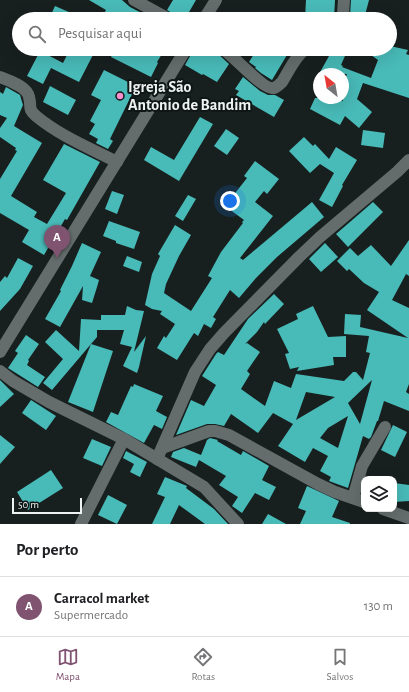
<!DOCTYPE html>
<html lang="pt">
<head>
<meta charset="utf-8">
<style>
  body { margin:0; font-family:"Alegreya Sans",sans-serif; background:#f6f6f6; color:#202124 }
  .controls { position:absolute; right:12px; bottom:12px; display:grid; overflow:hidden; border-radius:8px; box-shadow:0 4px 16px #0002 }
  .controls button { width:36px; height:36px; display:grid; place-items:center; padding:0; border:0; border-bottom:1px solid #e0e0e0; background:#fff; color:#202124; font:20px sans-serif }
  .compass { position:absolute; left:313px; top:68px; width:36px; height:36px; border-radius:50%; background:#fff; box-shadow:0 4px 16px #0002; rotate:329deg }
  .scale { position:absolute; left:12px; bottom:10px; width:70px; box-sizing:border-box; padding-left:4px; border:2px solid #eef3f2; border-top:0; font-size:11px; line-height:14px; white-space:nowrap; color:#eef3f2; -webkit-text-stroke:3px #0f1616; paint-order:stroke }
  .you { position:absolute; left:230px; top:201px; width:14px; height:14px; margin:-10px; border:3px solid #fff; border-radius:50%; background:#1a73e8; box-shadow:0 0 0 6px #1a73e833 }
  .badge { display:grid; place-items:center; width:26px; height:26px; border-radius:50%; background:#805371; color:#fff; font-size:13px; font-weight:700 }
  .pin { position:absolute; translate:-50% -33px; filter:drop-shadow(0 1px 2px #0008) }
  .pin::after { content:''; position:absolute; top:21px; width:14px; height:12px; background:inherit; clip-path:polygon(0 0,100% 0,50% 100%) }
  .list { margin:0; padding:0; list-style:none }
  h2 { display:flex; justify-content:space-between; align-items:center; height:52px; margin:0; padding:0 16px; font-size:17px }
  h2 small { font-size:13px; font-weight:400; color:#757577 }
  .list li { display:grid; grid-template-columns:26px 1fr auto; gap:12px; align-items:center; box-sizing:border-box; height:60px; padding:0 16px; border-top:1px solid #e0e0e0 }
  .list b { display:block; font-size:15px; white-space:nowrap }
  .list p { margin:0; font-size:13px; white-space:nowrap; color:#757577 }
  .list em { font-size:13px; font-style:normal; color:#757577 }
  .icon { flex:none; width:22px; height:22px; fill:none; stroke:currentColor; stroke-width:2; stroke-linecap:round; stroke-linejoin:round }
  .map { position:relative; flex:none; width:409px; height:524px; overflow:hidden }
  .search { position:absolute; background:#fff; box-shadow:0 4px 16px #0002; left:12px; right:12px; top:12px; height:44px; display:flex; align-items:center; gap:10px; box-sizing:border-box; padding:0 14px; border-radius:22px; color:#757577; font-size:15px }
  .sheet { height:112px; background:#fff }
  nav { display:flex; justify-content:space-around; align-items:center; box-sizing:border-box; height:56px; border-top:1px solid #e0e0e0; background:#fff; font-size:11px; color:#757577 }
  nav a { display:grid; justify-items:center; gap:2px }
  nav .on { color:#805371 }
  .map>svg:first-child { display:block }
</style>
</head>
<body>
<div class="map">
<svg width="409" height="524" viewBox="0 0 409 524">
  <rect width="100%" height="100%" fill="#18201f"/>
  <!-- building -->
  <g fill="#48bab8" fill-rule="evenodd">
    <path d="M 89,0 L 122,0 L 130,7 L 153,19 L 101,19 L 106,10 Z"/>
    <path d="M 173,0 L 196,0 L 185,19 L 176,19 L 175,15 L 167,10 Z"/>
    <path d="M 306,0 L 335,0 L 334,19 L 305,19 Z"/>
    <path d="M 351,0 L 369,0 L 364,19 L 350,16 Z"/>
    <path d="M 55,6 L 85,19 L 49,19 Z"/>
    <path d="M 390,46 L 408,50 L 406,54 L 409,55 L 409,98 L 363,83 L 357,99 L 372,112 L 359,128 L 345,116 L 340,125 L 310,109 L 315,98 L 336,98 L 343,101 L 343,85 L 347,74 L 319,74 L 329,56 L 327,55 L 329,49 L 348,49 L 341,65 L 343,66 L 342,67 L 371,78 L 378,60 L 371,55 L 375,49 L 390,49 Z"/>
    <path d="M 70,49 L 96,49 L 79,82 L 51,68 L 43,84 L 27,76 L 40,51 L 63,63 Z"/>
    <path d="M 100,49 L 136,49 L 143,52 L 145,49 L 165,49 L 157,62 L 158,63 L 151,77 L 111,57 L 112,55 Z"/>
    <path d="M 194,49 L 216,49 L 216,52 L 229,64 L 217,82 L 203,74 L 202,75 L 185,65 Z"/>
    <path d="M 257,49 L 287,49 L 285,53 L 287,55 L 272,80 L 261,73 L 255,68 L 256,67 L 249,62 Z"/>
    <path d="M 104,70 L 136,86 L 110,139 L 113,141 L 108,149 L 96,143 L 98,139 L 89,134 L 95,124 L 90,121 L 101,100 L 91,95 Z"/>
    <path d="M 243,77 L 260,91 L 268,95 L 275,95 L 284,100 L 274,117 L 236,95 L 239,91 L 235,89 Z"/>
    <path d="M 50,86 L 76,100 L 68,115 L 43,102 Z"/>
    <path d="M 6,87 L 20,95 L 22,102 L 23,105 L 14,126 L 42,143 L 11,196 L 37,212 L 34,217 L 47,224 L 66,193 L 43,180 L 64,144 L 100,162 L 67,220 L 65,219 L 44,255 L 22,242 L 29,230 L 0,213 L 0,179 L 17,151 L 15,150 L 16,148 L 0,137 L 0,128 L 7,118 L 0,115 L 0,92 L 3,94 Z"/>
    <path d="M 200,117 L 213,124 L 179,181 L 144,160 L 151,147 L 174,160 Z"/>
    <path d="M 226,129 L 239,138 L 227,155 L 214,146 Z"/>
    <path d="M 363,130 L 385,133 L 383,148 L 361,145 Z"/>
    <path d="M 304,137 L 313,146 L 315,144 L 329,159 L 336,147 L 357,160 L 342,185 L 343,186 L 332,207 L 319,200 L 334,173 L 320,164 L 310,173 L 289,151 Z"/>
    <path d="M 255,161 L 279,179 L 267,194 L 264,191 L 255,202 L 273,216 L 240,258 L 243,260 L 312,202 L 324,217 L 277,257 L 256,278 L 239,298 L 230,290 L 213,317 L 216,319 L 211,328 L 204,324 L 198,336 L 194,333 L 177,360 L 157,348 L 164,336 L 166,338 L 175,324 L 160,314 L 162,311 L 152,309 L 145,305 L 152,274 L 160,256 L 158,254 L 175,225 L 191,235 L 179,256 L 166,284 L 164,293 L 191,311 L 212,278 L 208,276 L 221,252 L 243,223 L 242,222 L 244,220 L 225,206 L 247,178 L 244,176 Z"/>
    <path d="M 112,191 L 124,195 L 117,214 L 105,209 Z"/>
    <path d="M 188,195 L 196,199 L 183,221 L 175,216 Z"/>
    <path d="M 373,202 L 383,212 L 348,247 L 336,234 Z"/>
    <path d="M 109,221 L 140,232 L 134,249 L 116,243 L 116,241 L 103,236 Z"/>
    <path d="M 409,240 L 409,276 L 406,274 L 392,300 L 409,308 L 409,384 L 406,392 L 409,394 L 409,411 L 384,401 L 378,421 L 377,421 L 371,437 L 369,439 L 363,436 L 348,488 L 329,481 L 331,477 L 320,471 L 328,456 L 313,448 L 305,462 L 278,446 L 293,424 L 273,413 L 258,433 L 231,414 L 224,426 L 215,424 L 207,424 L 176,435 L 191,400 L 204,406 L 216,385 L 202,376 L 216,354 L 218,352 L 224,355 L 248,319 L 274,294 L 284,304 L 265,324 L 264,322 L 257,332 L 245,344 L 247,343 L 260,352 L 247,371 L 250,374 L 241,389 L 265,406 L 274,381 L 291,388 L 296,374 L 344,381 L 353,372 L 356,372 L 363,380 L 370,353 L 366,352 L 369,336 L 344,334 L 345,314 L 361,315 L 360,327 L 408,338 L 367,310 L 379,292 L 364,283 L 349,269 L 347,271 L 337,261 L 350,248 L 358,256 L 371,245 L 391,266 ZM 372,380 L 360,424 L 348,403 ZM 306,392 L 335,397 L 296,420 ZM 348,416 L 338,448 L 320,438 L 328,428 Z"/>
    <path d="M 82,243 L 101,252 L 90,276 L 99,280 L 97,287 L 92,303 L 82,300 L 83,286 L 60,327 L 45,319 L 61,291 L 60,290 L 72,266 Z"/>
    <path d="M 325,243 L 338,257 L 321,272 L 309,259 Z"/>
    <path d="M 127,256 L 142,262 L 139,272 L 123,266 Z"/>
    <path d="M 18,258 L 33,266 L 20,289 L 0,311 L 0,282 L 5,276 L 7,278 Z"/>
    <path d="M 127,306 L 136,310 L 144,311 L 134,352 L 146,336 L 139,367 L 137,373 L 123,366 L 132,347 L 120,344 L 124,330 L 97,330 L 97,337 L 52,390 L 43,383 L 63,359 L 45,342 L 56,330 L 79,351 L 81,319 L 101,320 L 101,315 L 125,315 Z"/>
    <path d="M 313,306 L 328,337 L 346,336 L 346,357 L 333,357 L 334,365 L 297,371 L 299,367 L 290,369 L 285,354 L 289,353 L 277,329 L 298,319 L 296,314 Z"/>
    <path d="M 26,335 L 39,344 L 28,360 L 29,361 L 27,365 L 45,377 L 38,387 L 8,368 L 18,353 L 15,351 Z"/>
    <path d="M 91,344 L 113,351 L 93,412 L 68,402 Z"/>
    <path d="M 0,380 L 14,394 L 0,407 Z"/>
    <path d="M 134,384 L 163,396 L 156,411 L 167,417 L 162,429 L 154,425 L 144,443 L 106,422 L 111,412 L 118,415 L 131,386 L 133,387 Z"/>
    <path d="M 31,400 L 56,416 L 46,430 L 22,413 Z"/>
    <path d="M 393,425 L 407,432 L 395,457 L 381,450 Z"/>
    <path d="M 0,435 L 15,447 L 0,464 Z"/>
    <path d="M 210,438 L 218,440 L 217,441 L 241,455 L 243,451 L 269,466 L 262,480 L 276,487 L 269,500 L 255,493 L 242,513 L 232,506 L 238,497 L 219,485 L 226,476 L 199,460 L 196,467 L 171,457 L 173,452 L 184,448 L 201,455 L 207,440 Z"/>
    <path d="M 92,439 L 111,447 L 102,466 L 83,458 Z"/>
    <path d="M 126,451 L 147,462 L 140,477 L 130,472 L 134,464 L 123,458 Z"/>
    <path d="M 51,470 L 63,488 L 28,510 L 17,492 Z"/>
    <path d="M 165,477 L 187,486 L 186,488 L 214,509 L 228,524 L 205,524 L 179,505 L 170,524 L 152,524 L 165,497 L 157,494 Z"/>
    <path d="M 394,483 L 409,485 L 409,501 L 394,502 Z"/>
    <path d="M 307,486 L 339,501 L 332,517 L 350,523 L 350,524 L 300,524 L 306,511 L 298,508 Z"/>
    <path d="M 108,495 L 127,505 L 117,524 L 98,515 Z"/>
    <path d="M 268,514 L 286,524 L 262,524 Z"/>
  </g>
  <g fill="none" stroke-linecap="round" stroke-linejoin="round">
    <!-- minor -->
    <g stroke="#646d6c" stroke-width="12">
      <path d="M 134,0 L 169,19"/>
      <path d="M 204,19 L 216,0"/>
      <path d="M 341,19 L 343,14 L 344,0"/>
      <path d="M 223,49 C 233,55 264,91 274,88 C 277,87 280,84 282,82 C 289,71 294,58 305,49"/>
      <path d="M 0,77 C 9,81 27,86 29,97 C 32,107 27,108 36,116 C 60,136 90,148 117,162"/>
      <path d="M 0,352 L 186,49"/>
      <path d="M 0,371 L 13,381 L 49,402 L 124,439 L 204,487 L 238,524"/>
      <path d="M 162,448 L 209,431 L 215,431 L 229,435 L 318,484 L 335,492 L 364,502"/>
      <path d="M 157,459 L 195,372 L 210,349 L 224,333 L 299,257 L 320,237 L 397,172 L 409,160"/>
      <path d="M 353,498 L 362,466 L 385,427"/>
      <path d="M 383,509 L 409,518"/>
      <path d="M 81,524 L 124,439"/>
    </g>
  </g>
  <!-- markers -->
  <circle fill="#f690cf" stroke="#0f1616" stroke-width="1.5" cx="120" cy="96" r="4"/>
  <g text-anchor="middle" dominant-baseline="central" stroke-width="4" stroke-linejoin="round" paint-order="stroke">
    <!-- poi labels -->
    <g font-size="16" font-weight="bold" fill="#eef3f2" stroke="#0f1616" text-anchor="start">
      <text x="128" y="87">Igreja São<tspan x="128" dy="18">Antonio de Bandim</tspan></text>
    </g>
  </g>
</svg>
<div class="controls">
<button><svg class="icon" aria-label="layers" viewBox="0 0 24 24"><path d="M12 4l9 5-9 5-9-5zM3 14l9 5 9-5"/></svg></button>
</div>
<svg class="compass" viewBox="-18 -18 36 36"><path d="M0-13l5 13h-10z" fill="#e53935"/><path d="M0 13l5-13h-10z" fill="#757577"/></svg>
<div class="scale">50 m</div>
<div class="you"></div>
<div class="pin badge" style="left:57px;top:258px">A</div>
<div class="search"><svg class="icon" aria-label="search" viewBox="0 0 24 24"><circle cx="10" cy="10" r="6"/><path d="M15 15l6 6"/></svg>Pesquisar aqui</div>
</div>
<section class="sheet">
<h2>Por perto<small></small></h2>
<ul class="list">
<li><span class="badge">A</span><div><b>Carracol market</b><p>Supermercado</p></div><em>130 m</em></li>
</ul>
</section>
<nav>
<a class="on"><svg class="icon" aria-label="map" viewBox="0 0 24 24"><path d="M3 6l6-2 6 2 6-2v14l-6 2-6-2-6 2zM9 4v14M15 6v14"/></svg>Mapa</a>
<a><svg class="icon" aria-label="directions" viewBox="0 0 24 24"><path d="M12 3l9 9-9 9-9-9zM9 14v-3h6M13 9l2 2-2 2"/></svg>Rotas</a>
<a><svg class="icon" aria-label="saved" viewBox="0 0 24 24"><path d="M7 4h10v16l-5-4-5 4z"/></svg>Salvos</a>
</nav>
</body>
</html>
